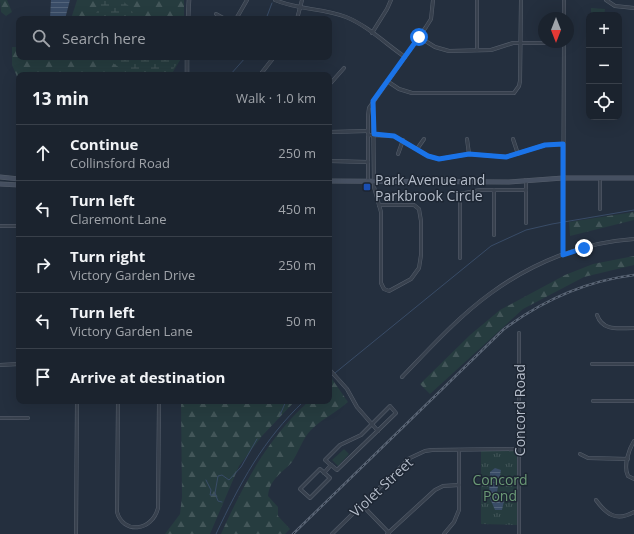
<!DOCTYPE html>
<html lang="en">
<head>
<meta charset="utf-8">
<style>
  body { margin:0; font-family:"Open Sans",sans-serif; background:#282f3a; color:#f1f3f6 }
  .controls { position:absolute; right:12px; top:12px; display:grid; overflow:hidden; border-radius:8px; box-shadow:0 4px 16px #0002 }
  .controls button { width:36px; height:36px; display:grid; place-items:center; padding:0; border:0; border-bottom:1px solid #39404a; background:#1b232e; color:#f1f3f6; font:20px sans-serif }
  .compass { position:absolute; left:538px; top:12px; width:36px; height:36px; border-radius:50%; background:#1b232e; box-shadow:0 4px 16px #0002; rotate:180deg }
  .stop { position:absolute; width:12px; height:12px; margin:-9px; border:3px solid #1a73e8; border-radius:50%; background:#fff }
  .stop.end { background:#1a73e8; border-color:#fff; box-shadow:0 1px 4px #0008 }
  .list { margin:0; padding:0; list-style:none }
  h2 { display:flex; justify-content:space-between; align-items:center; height:52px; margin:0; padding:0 16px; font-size:17px }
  h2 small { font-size:13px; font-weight:400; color:#a0a4aa }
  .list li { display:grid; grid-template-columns:26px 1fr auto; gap:12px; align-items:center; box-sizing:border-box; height:56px; padding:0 16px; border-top:1px solid #39404a }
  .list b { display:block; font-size:15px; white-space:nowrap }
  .list p { margin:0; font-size:13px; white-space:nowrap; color:#a0a4aa }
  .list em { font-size:13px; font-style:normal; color:#a0a4aa }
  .icon { flex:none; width:22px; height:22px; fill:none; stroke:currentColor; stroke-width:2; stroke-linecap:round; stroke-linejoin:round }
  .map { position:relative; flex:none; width:634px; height:534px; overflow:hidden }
  .search { position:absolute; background:#1b232e; box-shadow:0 4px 16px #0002; left:16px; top:16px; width:316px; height:44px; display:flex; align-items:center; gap:10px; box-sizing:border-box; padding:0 14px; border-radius:8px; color:#a0a4aa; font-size:15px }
  .panel { position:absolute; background:#1b232e; box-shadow:0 4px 16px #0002; left:16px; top:72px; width:316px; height:332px; border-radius:8px }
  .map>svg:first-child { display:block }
</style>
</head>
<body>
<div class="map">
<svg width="634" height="534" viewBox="0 0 634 534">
  <defs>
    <pattern id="forest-firs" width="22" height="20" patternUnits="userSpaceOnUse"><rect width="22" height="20" fill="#263c3f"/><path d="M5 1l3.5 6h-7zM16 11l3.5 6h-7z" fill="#435659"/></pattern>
    <pattern id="wetland-marsh" width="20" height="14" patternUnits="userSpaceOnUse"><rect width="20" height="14" fill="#263c3f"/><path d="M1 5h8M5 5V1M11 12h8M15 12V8" fill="none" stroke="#435659"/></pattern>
    <pattern id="park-tufts" width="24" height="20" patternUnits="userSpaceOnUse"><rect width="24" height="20" fill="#263c3f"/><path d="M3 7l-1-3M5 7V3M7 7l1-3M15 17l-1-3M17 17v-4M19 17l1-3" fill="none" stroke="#435659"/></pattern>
    <pattern id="water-rules" width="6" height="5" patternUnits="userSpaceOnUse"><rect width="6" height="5" fill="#394c67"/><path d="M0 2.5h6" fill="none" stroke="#53647b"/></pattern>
  </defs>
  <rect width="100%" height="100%" fill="#242f3e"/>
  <!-- green -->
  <path fill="#263c3f" d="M 344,449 L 349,454 L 338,466 L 332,460 Z"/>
  <!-- forest -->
  <g fill="url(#forest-firs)">
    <path d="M 0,0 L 7,0 L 12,12 L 6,16 L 1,12 Z"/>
    <path d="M 77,0 L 184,0 L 184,19 L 71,19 Z"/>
    <path d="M 12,47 L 19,47 L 19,57 L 182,57 L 171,75 L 19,75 L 19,81 L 12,65 Z"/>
    <path d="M 634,212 L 634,220 L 570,236 L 569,222 Z"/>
    <path d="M 634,256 L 634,265 L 584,277 L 523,309 L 430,394 L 420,384 L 470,335 L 500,310 L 565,275 L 593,264 Z"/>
    <path d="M 332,379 L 348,402 C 336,413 323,418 311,430 C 302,439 299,452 292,462 C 281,474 270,479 268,496 L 278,507 L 278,516 L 290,529 L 285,534 L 221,534 C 244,483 267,439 309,401 L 329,401 L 329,382 Z"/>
    <path d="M 181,401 L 295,401 L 262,436 L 239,466 L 210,534 L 165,534 L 180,514 L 182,497 Z"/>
  </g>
  <!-- wetland -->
  <g fill="url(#wetland-marsh)">
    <path d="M 103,0 C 121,0 127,0 133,13 L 145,19 L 93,19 Z"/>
    <path d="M 108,57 L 180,57 L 181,58 L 169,75 L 130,75 L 114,64 Z"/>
  </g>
  <!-- park -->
  <g fill="url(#park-tufts)">
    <path d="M 591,8 L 605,9 L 604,15 L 591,15 Z"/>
    <path d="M 518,450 L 518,525 L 481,524 L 481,451 Z"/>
  </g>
  <!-- water -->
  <g fill="url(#water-rules)">
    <path d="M 51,0 L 70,0 L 65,19 L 50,19 Z"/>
    <path d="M 495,468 L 501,470 L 497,492 L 504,501 L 502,510 L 495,510 L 489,496 L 490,472 Z"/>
  </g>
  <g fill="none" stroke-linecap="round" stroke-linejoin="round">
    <!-- stream -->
    <g stroke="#394c67" stroke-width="1">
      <path d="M 266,19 L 272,3"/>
      <path d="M 230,75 L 246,57"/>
      <path d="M 335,373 L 491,246 L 526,230 L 552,224 L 634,210"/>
      <path d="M 329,378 L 333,375"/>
      <path d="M 280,415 L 286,401"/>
      <path d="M 206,480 L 211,490 L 210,495 L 215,495"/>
      <path d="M 222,502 L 218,501 L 215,493 L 218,476 L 222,475 L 229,480 L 241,467 L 257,439"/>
      <path d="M 216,534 C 240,483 263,440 304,401"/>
    </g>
    <!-- minor casing -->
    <g stroke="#565f6c" stroke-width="4">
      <g id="minor">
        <path d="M 275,0 C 298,10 323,8 346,17 C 368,26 386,44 405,57"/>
        <path d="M 606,0 L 615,6 L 634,8"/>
        <path d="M 216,14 L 225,19"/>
        <path d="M 564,18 L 564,0"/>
        <path d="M 236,19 L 247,0"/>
        <path d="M 297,19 L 302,0"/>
        <path d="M 372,33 L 387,9 L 391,0"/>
        <path d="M 419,37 L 435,47 L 449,51 L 491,50 L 513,43 L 564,43"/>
        <path d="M 477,50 L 477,0"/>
        <path d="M 260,75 L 274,57"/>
        <path d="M 387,81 L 399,89 L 412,93 L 514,93 L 519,86 L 520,81 L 521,0"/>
        <path d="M 329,85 L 344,68"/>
        <path d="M 373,101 L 374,187 L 379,205"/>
        <path d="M 329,132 L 368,131"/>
        <path d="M 368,135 L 394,136 L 428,156 L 439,159 L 469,154 L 506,157 L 545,145 L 563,144"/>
        <path d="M 467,139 L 469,154"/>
        <path d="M 513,139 L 518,154"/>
        <path d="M 417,149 L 424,139"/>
        <path d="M 398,154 L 403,140"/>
        <path d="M 329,161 L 368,162"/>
        <path d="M 600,178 L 600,209"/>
        <path d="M 526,180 L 526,223"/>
        <path d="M 368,181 L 368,116 L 369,108 L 426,27 L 431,19 L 433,0"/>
        <path d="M 379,205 L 414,205 L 419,209 L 421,221 L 421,255 L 419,268 L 411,279 L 389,291 L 384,289 L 381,283 L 381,212 Z"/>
        <path d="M 0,226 L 19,226"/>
        <path d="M 494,235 L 494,190"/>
        <path d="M 563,255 L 564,42"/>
        <path d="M 460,258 L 460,194 L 480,190 L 526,190"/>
        <path d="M 597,315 C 603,332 619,328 634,328"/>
        <path d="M 592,364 L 634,364"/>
        <path d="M 0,365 L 19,364"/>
        <path d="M 329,369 L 347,389 L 357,407 L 378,431"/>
        <path d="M 402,377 C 430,348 458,317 491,293 C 532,263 583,242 634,239"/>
        <path d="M 118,401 L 117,512 C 123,534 152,532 158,508 L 159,401"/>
        <path d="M 593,401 L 634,401"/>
        <path d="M 390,406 L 396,413 L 337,470 L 325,460 L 340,445 L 361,435 Z"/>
        <path d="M 0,418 L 28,418"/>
        <path d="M 634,441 C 629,449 623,466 628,476 L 634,479"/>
        <path d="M 580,454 L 588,458 L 628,459"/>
        <path d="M 320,469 L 330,478 L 310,498 L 300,489 Z"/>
        <path d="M 324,473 L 331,465"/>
        <path d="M 596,500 C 606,514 616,522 634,512"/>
        <path d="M 362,505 L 389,533"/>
        <path d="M 76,534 L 77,401"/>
        <path d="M 332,534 L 410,458 L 425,451 L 432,450 L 519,449"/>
        <path d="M 387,534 L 435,490 L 443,486 L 459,485"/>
        <path d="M 444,534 L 454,522 L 459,510 L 459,450"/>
        <path d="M 519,534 L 519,333"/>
      </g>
    </g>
    <!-- tertiary casing -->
    <g stroke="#565f6c" stroke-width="4.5">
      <g id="tertiary">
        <path d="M 188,19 L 189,0"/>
        <path d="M 187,75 L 187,57"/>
      </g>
    </g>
    <!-- secondary casing -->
    <g stroke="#565f6c" stroke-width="5">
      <g id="secondary">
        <path d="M 0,177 L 19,179"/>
        <path d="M 329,181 L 509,182 L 563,178 L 634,178"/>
        <path d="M 0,184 L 19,185"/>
      </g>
    </g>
    <!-- minor -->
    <use href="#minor" stroke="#38414e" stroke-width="3"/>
    <!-- tertiary -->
    <use href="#tertiary" stroke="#38414e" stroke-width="3.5"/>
    <!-- secondary -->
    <use href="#secondary" stroke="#465061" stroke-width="4"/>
    <!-- rail casing -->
    <g stroke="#5a6575" stroke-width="2.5">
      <path id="rail" d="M 293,534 L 504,329 C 542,301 586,281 634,275"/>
    </g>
    <!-- rail -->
    <use href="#rail" stroke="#1d2633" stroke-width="1" stroke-dasharray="3" stroke-linecap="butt"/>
  </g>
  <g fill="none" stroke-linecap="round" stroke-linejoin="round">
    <!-- route -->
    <path stroke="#1a73e8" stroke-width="5" d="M 419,37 L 373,101 L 374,134 L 394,136 L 428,156 L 439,159 L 469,154 L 506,157 L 545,145 L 563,144 L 563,255 L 584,248"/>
  </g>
  <!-- markers -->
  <rect fill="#1a4fb4" stroke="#1d2633" stroke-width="1.5" x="363" y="183" width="8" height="8" rx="2"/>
  <g text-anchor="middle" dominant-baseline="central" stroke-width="3" stroke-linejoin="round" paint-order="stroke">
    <!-- poi labels -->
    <g font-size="14" fill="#b4bcc9" stroke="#1d2633" text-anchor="start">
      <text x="375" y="179">Park Avenue and<tspan x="375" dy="16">Parkbrook Circle</tspan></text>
    </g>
    <!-- street labels -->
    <g font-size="14" fill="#b4bcc9" stroke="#1d2633">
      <text transform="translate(519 410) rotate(-90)">Concord Road</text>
      <text transform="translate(381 487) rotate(-43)">Violet Street</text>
    </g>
    <!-- park labels -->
    <g font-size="14" fill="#6b9a76" stroke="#1d2633">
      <text x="500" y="479">Concord<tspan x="500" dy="16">Pond</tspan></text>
    </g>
  </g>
</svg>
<div class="controls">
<button>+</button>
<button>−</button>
<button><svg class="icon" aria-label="locate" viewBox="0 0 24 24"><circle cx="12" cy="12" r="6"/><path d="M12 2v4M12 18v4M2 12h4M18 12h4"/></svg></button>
</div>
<svg class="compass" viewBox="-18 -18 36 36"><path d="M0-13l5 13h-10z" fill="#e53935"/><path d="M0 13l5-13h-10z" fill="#a0a4aa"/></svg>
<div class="stop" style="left:419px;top:37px"></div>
<div class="stop end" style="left:584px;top:248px"></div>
<div class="search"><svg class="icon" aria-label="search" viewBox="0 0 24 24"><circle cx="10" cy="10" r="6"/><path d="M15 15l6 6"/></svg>Search here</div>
<section class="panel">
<h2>13 min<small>Walk · 1.0 km</small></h2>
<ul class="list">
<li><svg class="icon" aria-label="ahead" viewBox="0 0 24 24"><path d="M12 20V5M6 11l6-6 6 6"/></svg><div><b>Continue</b><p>Collinsford Road</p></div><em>250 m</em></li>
<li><svg class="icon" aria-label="left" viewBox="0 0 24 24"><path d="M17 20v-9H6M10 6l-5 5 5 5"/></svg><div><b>Turn left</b><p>Claremont Lane</p></div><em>450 m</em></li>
<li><svg class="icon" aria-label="right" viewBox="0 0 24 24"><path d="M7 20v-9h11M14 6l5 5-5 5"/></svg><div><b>Turn right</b><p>Victory Garden Drive</p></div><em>250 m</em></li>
<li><svg class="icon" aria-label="left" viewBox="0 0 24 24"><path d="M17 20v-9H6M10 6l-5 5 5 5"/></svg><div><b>Turn left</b><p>Victory Garden Lane</p></div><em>50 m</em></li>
<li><svg class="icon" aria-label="arrive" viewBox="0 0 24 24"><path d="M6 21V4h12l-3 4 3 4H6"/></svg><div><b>Arrive at destination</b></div></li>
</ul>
</section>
</div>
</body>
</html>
